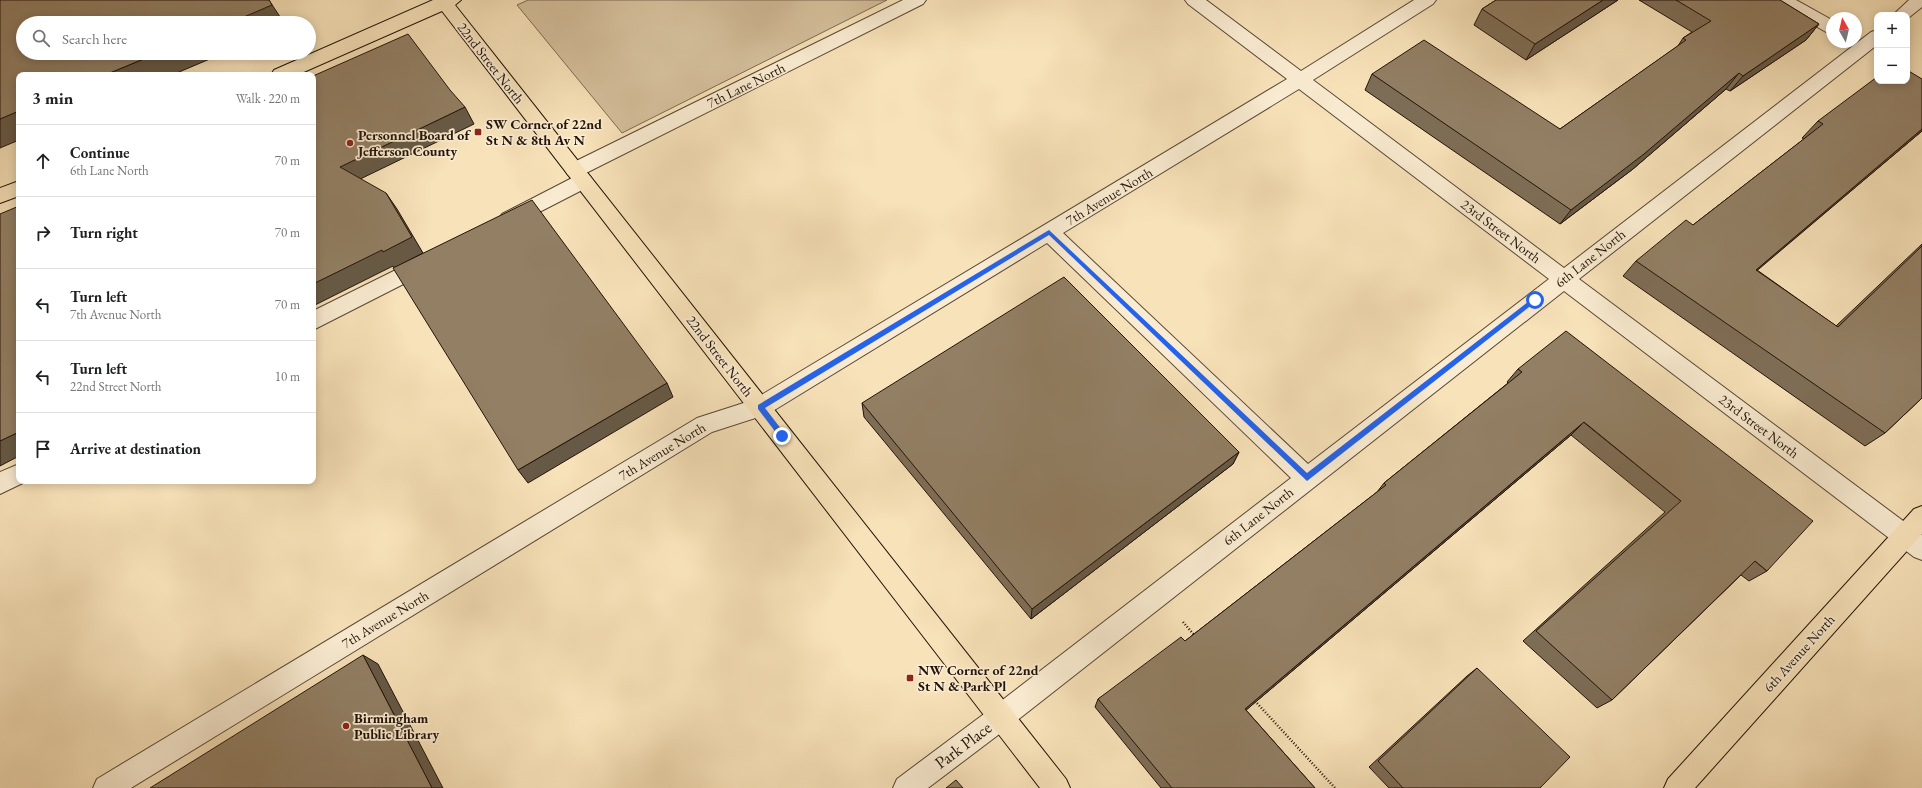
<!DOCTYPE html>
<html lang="en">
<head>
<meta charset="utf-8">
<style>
  body { margin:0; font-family:"EB Garamond",serif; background:#f2f2f2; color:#202124 }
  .controls { position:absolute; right:12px; top:12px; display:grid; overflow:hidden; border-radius:8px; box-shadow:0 2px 10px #0003 }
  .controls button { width:36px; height:36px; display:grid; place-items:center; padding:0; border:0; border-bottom:1px solid #e0e0e0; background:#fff; color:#202124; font:20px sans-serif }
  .compass { position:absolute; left:1826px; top:12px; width:36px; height:36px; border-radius:50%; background:#fff; box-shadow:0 2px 10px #0003; rotate:352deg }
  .stop { position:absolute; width:12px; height:12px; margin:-9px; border:3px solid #2563eb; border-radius:50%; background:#fff }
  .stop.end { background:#2563eb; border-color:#fff; box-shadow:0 1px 4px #0008 }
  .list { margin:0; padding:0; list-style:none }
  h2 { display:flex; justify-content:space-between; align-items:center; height:52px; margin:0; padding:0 16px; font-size:17px }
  h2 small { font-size:13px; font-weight:400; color:#757577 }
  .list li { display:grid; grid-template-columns:26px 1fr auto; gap:12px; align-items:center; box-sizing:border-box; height:72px; padding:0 16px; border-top:1px solid #e0e0e0 }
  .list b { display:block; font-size:15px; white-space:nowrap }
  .list p { margin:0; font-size:13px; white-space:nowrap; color:#757577 }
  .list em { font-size:13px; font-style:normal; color:#757577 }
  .icon { flex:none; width:22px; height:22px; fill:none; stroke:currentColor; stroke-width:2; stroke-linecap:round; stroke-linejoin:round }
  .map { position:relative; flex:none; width:1922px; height:788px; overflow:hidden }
  .search { position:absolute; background:#fff; box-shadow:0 2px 10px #0003; left:16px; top:16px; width:300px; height:44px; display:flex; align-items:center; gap:10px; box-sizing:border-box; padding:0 14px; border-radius:22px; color:#757577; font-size:15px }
  .panel { position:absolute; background:#fff; box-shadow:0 2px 10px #0003; left:16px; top:72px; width:300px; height:412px; border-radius:8px }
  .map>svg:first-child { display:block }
</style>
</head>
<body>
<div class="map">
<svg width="1922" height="788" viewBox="0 0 1922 788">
  <rect width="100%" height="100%" fill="#f8e2b9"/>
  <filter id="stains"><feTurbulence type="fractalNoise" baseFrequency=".005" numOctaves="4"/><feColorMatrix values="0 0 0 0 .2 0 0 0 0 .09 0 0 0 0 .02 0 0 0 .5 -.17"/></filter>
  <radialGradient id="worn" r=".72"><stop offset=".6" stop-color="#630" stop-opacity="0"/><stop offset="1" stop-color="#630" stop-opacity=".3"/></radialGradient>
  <!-- green -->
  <path fill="#d4bf9b" stroke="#7c6952" d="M 528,0 L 887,0 L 622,133 L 517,5 Z"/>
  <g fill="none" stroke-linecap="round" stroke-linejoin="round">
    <!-- minor casing -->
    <g stroke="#584734" stroke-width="2">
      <g id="minor">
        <path d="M 903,0 L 926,0 L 923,4 L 584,174 L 590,176 L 593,181 L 590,186 L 516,224 L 509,227 L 502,224 L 499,219 L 502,214 L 574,177 L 568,175 L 565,170 L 568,165 Z"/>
        <path d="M 1185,0 L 1206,0 L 1301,71 L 1414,0 L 1436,0 L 1433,4 L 1313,80 L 1564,268 L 1871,32 L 1877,30 L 1877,45 L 1579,279 L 1922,535 L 1922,560 L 1914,557 L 1564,291 L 1010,726 L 928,788 L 893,788 L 897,779 L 992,708 L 1291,478 L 1047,243 L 768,414 L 712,432 L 131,788 L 93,788 L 97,779 L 697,418 L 753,400 L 1287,79 L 1188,4 ZM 1299,89 L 1549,279 L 1308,464 L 1063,233 Z"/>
        <path d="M 1774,0 L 1796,0 L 1832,20 L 1832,34 L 1826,32 L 1777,4 Z"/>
        <path d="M 1909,0 L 1922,0 L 1922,7 L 1907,19 L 1907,15 L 1893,15 Z"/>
        <path d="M 426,255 L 433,257 L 436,263 L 433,269 L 313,330 L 313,311 Z"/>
        <path d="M 19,464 L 19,481 L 27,481 L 0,494 L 0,472 Z"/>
      </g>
    </g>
    <!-- major casing -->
    <g stroke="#231308" stroke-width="2">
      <g id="major">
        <path d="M 433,0 L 461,0 L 455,5 L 1066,779 L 1070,788 L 1040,788 L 442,11 L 297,75 L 271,75 L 274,70 Z"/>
        <path d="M 19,181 L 19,196 L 0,203 L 0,188 Z"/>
        <path d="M 1922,506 L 1922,534 L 1695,788 L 1664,788 L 1668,779 L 1914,509 Z"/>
      </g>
    </g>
    <!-- path -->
    <g stroke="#231308" stroke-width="2.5" stroke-dasharray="1 2" stroke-linecap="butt">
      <path d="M 1183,622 L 1196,637"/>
      <path d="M 1255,701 L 1335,788"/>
    </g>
    <!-- minor -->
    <use href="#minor" fill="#faecd2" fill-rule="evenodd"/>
    <!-- major -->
    <use href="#major" fill="#f8e2b9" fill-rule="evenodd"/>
  </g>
  <!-- wall -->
  <g fill="#7e6d56" stroke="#231308">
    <path d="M 1496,0 L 1618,0 L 1526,60 L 1474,25 L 1482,9 Z"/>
    <path d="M 1639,0 L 1780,0 L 1819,24 L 1806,40 L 1730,91 L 1726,89 L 1633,169 L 1560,224 L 1365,90 L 1372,74 L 1560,129 L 1678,46 L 1683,38 L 1692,32 Z"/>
    <path d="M 1818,121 L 1922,131 L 1757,270 L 1836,326 L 1922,244 L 1922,398 L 1885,433 L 1865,446 L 1623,276 L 1636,261 L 1693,225 L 1804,139 L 1802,138 Z"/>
    <path d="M 1518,369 L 1767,571 L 1749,581 L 1741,575 L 1612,700 L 1597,708 L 1523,641 L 1665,512 L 1571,435 L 1246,710 L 1315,788 L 1161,788 L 1095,707 L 1098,699 L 1185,641 L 1377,492 L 1384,483 L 1508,383 L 1507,382 Z"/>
    <path d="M 862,403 L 1239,452 L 1233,464 L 1031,619 L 864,417 Z"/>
    <path d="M 1477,668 L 1540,788 L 1389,788 L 1369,767 L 1467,676 Z"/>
  </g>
  <!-- shaded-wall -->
  <g fill="#665946" stroke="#231308">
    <path d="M 269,0 L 284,23 L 230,23 Z"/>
    <path d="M 1603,0 L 1618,0 L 1526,60 L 1535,44 Z"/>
    <path d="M 1819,24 L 1806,40 L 1730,91 L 1743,76 Z"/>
    <path d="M 158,53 L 224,53 L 172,75 L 105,75 Z"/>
    <path d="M 1739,73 L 1726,89 L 1633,169 L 1560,224 L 1571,210 Z"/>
    <path d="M 465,107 L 474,124 L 352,183 L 340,167 Z"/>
    <path d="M 19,111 L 19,140 L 0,148 L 0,119 Z"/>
    <path d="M 1922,129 L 1922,131 L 1740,285 L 1756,270 Z"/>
    <path d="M 386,193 L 397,209 L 423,253 L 394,268 L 393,266 L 313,306 L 313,284 Z"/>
    <path d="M 667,383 L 673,397 L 528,483 L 518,470 Z"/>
    <path d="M 1584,422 L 1571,435 L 1238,717 L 1245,709 Z"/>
    <path d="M 19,432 L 19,456 L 0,466 L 0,441 Z"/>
    <path d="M 1239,452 L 1233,464 L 1031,619 L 1032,609 Z"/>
    <path d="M 363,655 L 378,664 L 443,788 L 432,788 Z"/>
  </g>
  <!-- building -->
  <g fill="#927f64" stroke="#231308">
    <path d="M 0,0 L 269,0 L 272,5 L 230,23 L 23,23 L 23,53 L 158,53 L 105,75 L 19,75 L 19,111 L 0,119 Z"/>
    <path d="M 1496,0 L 1603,0 L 1535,44 L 1482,9 Z"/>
    <path d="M 1676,0 L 1780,0 L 1819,24 L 1743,76 L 1739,73 L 1644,154 L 1571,210 L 1372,74 L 1424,40 L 1560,129 L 1686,40 L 1683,38 L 1711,21 Z"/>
    <path d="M 408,34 L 450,90 L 465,107 L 340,167 L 386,193 L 412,237 L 383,252 L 382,250 L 313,284 L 313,76 Z"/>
    <path d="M 1907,70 L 1922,79 L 1922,129 L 1756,270 L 1838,327 L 1922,246 L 1922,398 L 1885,433 L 1636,261 L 1686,220 L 1693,225 L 1823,124 L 1818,121 L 1877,77 L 1877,81 L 1907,81 Z"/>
    <path d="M 532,200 L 667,383 L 518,470 L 393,268 Z"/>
    <path d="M 19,206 L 19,432 L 0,441 L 0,214 Z"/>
    <path d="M 1064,277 L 1239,452 L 1032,609 L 862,403 Z"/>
    <path d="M 1566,331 L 1813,521 L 1767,571 L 1755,561 L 1612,700 L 1536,631 L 1681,501 L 1584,422 L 1245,709 L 1315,788 L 1172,788 L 1098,699 L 1181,637 L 1185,641 L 1386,485 L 1384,483 L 1522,372 L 1518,369 Z"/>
    <path d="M 363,655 L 432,788 L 150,788 Z"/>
    <path d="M 1477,668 L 1570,757 L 1540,788 L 1403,788 L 1378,761 Z"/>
    <path d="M 956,780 L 963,788 L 946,788 Z"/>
  </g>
  <!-- route -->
  <path fill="#2563eb" d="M 1049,230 L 1307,473 L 1533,298 L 1537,298 L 1538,300 L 1307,481 L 1049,235 L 765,408 L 785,434 L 785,438 L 780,438 L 758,409 L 758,405 Z"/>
  <!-- markers -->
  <g fill="#8f2418" stroke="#faecd2" stroke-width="1.5">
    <rect x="474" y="128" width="8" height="8" rx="2"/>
    <circle cx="350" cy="143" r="4"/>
    <rect x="906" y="674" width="8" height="8" rx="2"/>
    <circle cx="346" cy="726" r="4"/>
  </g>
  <g text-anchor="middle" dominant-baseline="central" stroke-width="3.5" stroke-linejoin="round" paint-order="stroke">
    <!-- street labels -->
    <g font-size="14" fill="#231308" stroke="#faecd2">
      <text transform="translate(491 63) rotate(52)">22nd Street North</text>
      <text transform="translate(746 85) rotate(-26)">7th Lane North</text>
      <text transform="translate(1109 196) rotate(-31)">7th Avenue North</text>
      <text transform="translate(1501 231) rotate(37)">23rd Street North</text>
      <text transform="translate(1590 258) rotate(-38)">6th Lane North</text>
      <text transform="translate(720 356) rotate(52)">22nd Street North</text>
      <text transform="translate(1759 426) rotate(37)">23rd Street North</text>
      <text transform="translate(662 451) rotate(-31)">7th Avenue North</text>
      <text transform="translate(1258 516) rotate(-38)">6th Lane North</text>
      <text transform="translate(385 619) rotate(-31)">7th Avenue North</text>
      <text transform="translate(1799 653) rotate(-48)">6th Avenue North</text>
    </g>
    <!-- poi labels -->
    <g font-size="14" font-weight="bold" fill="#231308" stroke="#faecd2" text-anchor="start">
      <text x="486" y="124">SW Corner of 22nd<tspan x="486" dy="16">St N &amp; 8th Av N</tspan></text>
      <text x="358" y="135">Personnel Board of<tspan x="358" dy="16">Jefferson County</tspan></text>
      <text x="918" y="670">NW Corner of 22nd<tspan x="918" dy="16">St N &amp; Park Pl</tspan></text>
      <text x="354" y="718">Birmingham<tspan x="354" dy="16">Public Library</tspan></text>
    </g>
    <!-- near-street labels -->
    <g font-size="17" fill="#231308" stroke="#faecd2">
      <text transform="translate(963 745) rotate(-37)">Park Place</text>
    </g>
  </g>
  <rect width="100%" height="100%" filter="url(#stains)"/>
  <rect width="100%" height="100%" fill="url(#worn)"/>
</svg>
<div class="controls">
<button>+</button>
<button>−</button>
</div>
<svg class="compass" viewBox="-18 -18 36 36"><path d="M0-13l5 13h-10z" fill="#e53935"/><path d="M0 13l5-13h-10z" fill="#757577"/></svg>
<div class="stop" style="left:1535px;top:300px"></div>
<div class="stop end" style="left:782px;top:436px"></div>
<div class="search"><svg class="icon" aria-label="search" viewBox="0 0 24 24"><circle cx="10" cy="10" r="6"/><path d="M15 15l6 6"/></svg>Search here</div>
<section class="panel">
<h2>3 min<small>Walk · 220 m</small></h2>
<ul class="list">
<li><svg class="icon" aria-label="ahead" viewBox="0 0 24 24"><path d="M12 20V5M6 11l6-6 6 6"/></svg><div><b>Continue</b><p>6th Lane North</p></div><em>70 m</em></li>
<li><svg class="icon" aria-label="right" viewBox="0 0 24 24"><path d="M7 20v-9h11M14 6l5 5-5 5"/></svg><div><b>Turn right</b></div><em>70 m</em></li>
<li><svg class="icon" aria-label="left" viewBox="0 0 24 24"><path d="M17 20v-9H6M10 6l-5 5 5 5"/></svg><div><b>Turn left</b><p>7th Avenue North</p></div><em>70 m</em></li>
<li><svg class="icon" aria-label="left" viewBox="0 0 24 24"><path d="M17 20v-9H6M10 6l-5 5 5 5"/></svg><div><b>Turn left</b><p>22nd Street North</p></div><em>10 m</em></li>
<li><svg class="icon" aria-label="arrive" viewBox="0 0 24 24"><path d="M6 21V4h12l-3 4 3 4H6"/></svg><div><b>Arrive at destination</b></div></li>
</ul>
</section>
</div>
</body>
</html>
